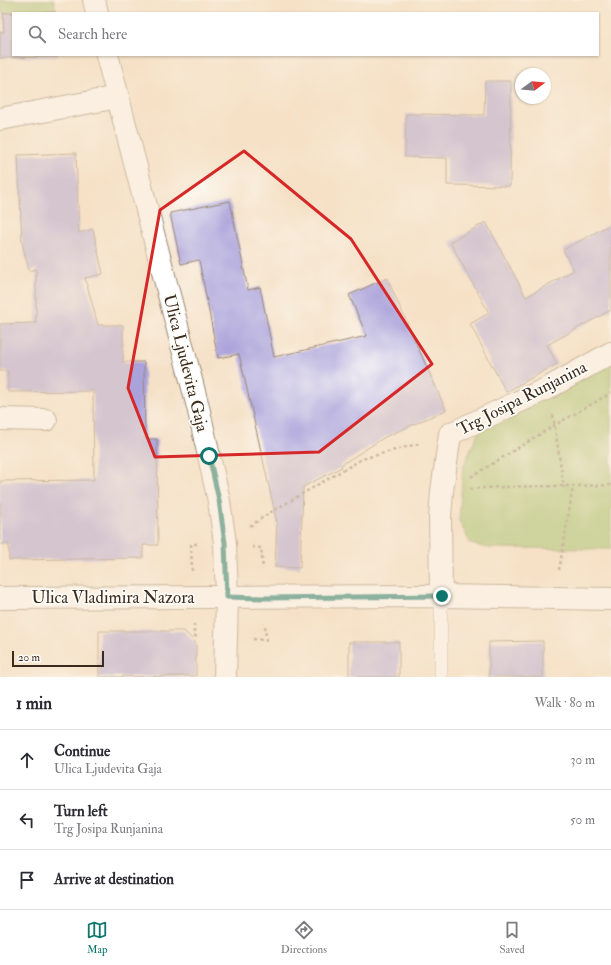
<!DOCTYPE html>
<html lang="en">
<head>
<meta charset="utf-8">
<style>
  body { margin:0; font-family:"IM FELL Double Pica",serif; background:#f2f2f3; color:#2b2b33 }
  .compass { position:absolute; left:515px; top:68px; width:36px; height:36px; border-radius:50%; background:#fff; box-shadow:0 1px 3px #0004; rotate:74deg }
  .scale { position:absolute; left:12px; bottom:10px; width:92px; box-sizing:border-box; padding-left:4px; border:2px solid #3b2a1e; border-top:0; font-size:11px; line-height:14px; white-space:nowrap; color:#3b2a1e; -webkit-text-stroke:3px #fdfcf7; paint-order:stroke }
  .stop { position:absolute; width:12px; height:12px; margin:-9px; border:3px solid #0f766e; border-radius:50%; background:#fff }
  .stop.end { background:#0f766e; border-color:#fff; box-shadow:0 1px 4px #0008 }
  .list { margin:0; padding:0; list-style:none }
  h2 { display:flex; justify-content:space-between; align-items:center; height:52px; margin:0; padding:0 16px; font-size:17px }
  h2 small { font-size:13px; font-weight:400; color:#7c7c81 }
  .list li { display:grid; grid-template-columns:26px 1fr auto; gap:12px; align-items:center; box-sizing:border-box; height:60px; padding:0 16px; border-top:1px solid #e1e1e2 }
  .list b { display:block; font-size:15px; white-space:nowrap }
  .list p { margin:0; font-size:13px; white-space:nowrap; color:#7c7c81 }
  .list em { font-size:13px; font-style:normal; color:#7c7c81 }
  .icon { flex:none; width:22px; height:22px; fill:none; stroke:currentColor; stroke-width:2; stroke-linecap:round; stroke-linejoin:round }
  .map { position:relative; flex:none; width:611px; height:677px; overflow:hidden }
  .search { position:absolute; background:#fff; box-shadow:0 1px 3px #0004; left:12px; right:12px; top:12px; height:44px; display:flex; align-items:center; gap:10px; box-sizing:border-box; padding:0 14px; border-radius:0px; color:#7c7c81; font-size:15px }
  .sheet { height:232px; background:#fff }
  nav { display:flex; justify-content:space-around; align-items:center; box-sizing:border-box; height:56px; border-top:1px solid #e1e1e2; background:#fff; font-size:11px; color:#7c7c81 }
  nav a { display:grid; justify-items:center; gap:2px }
  nav .on { color:#0f766e }
  .map>svg:first-child { display:block }
</style>
</head>
<body>
<div class="map">
<svg width="611" height="677" viewBox="0 0 611 677">
  <rect width="100%" height="100%" fill="#fdfcf7"/>
  <filter id="ink" filterUnits="userSpaceOnUse"><feTurbulence type="fractalNoise" baseFrequency=".025" numOctaves="2"/><feDisplacementMap in="SourceGraphic" scale="8" xChannelSelector="R" yChannelSelector="G"/><feConvolveMatrix kernelMatrix="1 2 1 2 8 2 1 2 1" color-interpolation-filters="sRGB"/></filter>
  <filter id="wash" filterUnits="userSpaceOnUse"><feTurbulence type="fractalNoise" baseFrequency=".012" numOctaves="4" result="noise"/><feDisplacementMap in="SourceGraphic" scale="16" xChannelSelector="R" yChannelSelector="G"/><feGaussianBlur stdDeviation="0.9" result="paint"/><feColorMatrix in="noise" values="0 0 0 0 0 0 0 0 0 0 0 0 0 0 0 0 0 1.4 0 .05"/><feComposite in="paint" operator="in"/></filter>
  <g filter="url(#wash)">
    <rect width="100%" height="100%" fill="#f5e1c7"/>
    <!-- green -->
    <g fill="#a1c26a" stroke="#6e7644">
      <path d="M 0,0 L 54,0 L 56,12 L 0,13 Z"/>
      <path d="M 611,358 L 611,549 L 489,548 L 471,544 L 459,521 L 463,467 L 479,431 Z"/>
    </g>
    <g id="blocks">
      <!-- building -->
      <g fill="#aaa2da">
        <path d="M 56,12 L 13,13 L 13,55 L 57,55 L 58,57 L 0,58 L 0,32 L 4,32 L 3,13 Z"/>
        <path d="M 485,81 L 511,81 L 510,186 L 447,185 L 447,158 L 405,157 L 406,114 L 484,115 Z"/>
        <path d="M 76,153 L 79,233 L 93,229 L 103,274 L 85,278 L 98,325 L 123,325 L 123,362 L 144,362 L 145,439 L 157,439 L 158,545 L 143,545 L 143,558 L 9,560 L 9,544 L 0,544 L 0,481 L 94,480 L 93,391 L 8,392 L 8,371 L 0,371 L 0,324 L 36,323 L 36,269 L 29,271 L 22,242 L 18,155 Z"/>
        <path d="M 230,201 L 248,290 L 260,287 L 274,357 L 367,336 L 349,295 L 387,278 L 446,410 L 385,437 L 341,465 L 342,467 L 303,487 L 300,568 L 275,567 L 277,522 L 239,354 L 218,358 L 199,260 L 181,264 L 170,213 Z"/>
        <path d="M 486,222 L 526,297 L 574,270 L 563,250 L 611,224 L 611,310 L 547,345 L 557,364 L 506,392 L 470,324 L 489,313 L 450,242 Z"/>
        <path d="M 99,631 L 184,631 L 196,643 L 196,676 L 99,677 Z"/>
        <path d="M 543,641 L 543,677 L 489,677 L 489,642 Z"/>
        <rect x="349" y="642" width="50" height="35"/>
      </g>
    </g>
  </g>
  <g filter="url(#ink)">
    <use href="#blocks" fill-opacity="0" stroke="#988672" stroke-width="1"/>
    <g fill="none" stroke-linecap="round" stroke-linejoin="round">
      <!-- service casing -->
      <g stroke="#988672" stroke-width="14">
        <path id="service" d="M 441,677 L 441,596"/>
      </g>
      <!-- minor casing -->
      <g stroke="#988672" stroke-width="24">
        <g id="minor">
          <path d="M 94,0 L 97,13"/>
          <path d="M 107,55 L 198,407 L 219,501 L 225,543 L 227,597 L 225,677"/>
          <path d="M 0,119 L 118,97"/>
          <path d="M 0,419 L 46,420"/>
          <path d="M 441,596 L 440,518 L 442,491 L 450,434 L 548,388 L 611,353"/>
          <path d="M 0,598 L 441,596 L 611,599"/>
        </g>
      </g>
      <!-- path -->
      <g stroke="#988672" stroke-width="2.5" stroke-dasharray="3 3" stroke-linecap="butt">
        <path d="M 553,415 L 564,488"/>
        <path d="M 471,477 L 555,425 L 611,393"/>
        <path d="M 470,489 C 517,485 564,487 611,485"/>
        <path d="M 250,526 L 271,512 L 362,459 L 421,443"/>
        <path d="M 252,547 L 261,548 L 263,569"/>
        <path d="M 559,570 L 573,487"/>
        <path d="M 192,571 L 191,544 L 199,544"/>
        <path d="M 194,624 L 194,636 L 199,637"/>
        <path d="M 253,639 L 266,640 L 265,623"/>
      </g>
      <!-- service -->
      <use href="#service" stroke="#fff" stroke-width="13"/>
      <!-- minor -->
      <use href="#minor" stroke="#fff" stroke-width="22"/>
    </g>
  </g>
  <g fill="none" stroke-linecap="round" stroke-linejoin="round" filter="url(#ink)">
    <!-- route -->
    <path stroke="#0f766e" stroke-width="5" d="M 209,456 L 219,500 L 225,543 L 227,597 L 264,598 L 442,596"/>
  </g>
  <!-- marked area -->
  <path d="M0 0H611V677H0ZM 244,151 L 351,239 L 432,364 L 319,452 L 155,457 L 128,388 L 160,210 Z" fill="#f5e1c7" fill-opacity=".55" fill-rule="evenodd"/>
  <path fill="none" stroke="#d62828" stroke-width="3" stroke-linejoin="round" d="M 244,151 L 351,239 L 432,364 L 319,452 L 155,457 L 128,388 L 160,210 Z"/>
  <g text-anchor="middle" dominant-baseline="central" stroke-width="3.5" stroke-linejoin="round" paint-order="stroke">
    <!-- street labels -->
    <g font-size="17" fill="#3b2a1e" stroke="#fdfcf7">
      <text transform="translate(186 363) rotate(76)">Ulica Ljudevita Gaja</text>
      <text transform="translate(522 398) rotate(-27)">Trg Josipa Runjanina</text>
      <text x="113" y="597">Ulica Vladimira Nazora</text>
    </g>
  </g>
</svg>
<svg class="compass" viewBox="-18 -18 36 36"><path d="M0-13l5 13h-10z" fill="#e53935"/><path d="M0 13l5-13h-10z" fill="#7c7c81"/></svg>
<div class="scale">20 m</div>
<div class="stop" style="left:209px;top:456px"></div>
<div class="stop end" style="left:442px;top:596px"></div>
<div class="search"><svg class="icon" aria-label="search" viewBox="0 0 24 24"><circle cx="10" cy="10" r="6"/><path d="M15 15l6 6"/></svg>Search here</div>
</div>
<section class="sheet">
<h2>1 min<small>Walk · 80 m</small></h2>
<ul class="list">
<li><svg class="icon" aria-label="ahead" viewBox="0 0 24 24"><path d="M12 20V5M6 11l6-6 6 6"/></svg><div><b>Continue</b><p>Ulica Ljudevita Gaja</p></div><em>30 m</em></li>
<li><svg class="icon" aria-label="left" viewBox="0 0 24 24"><path d="M17 20v-9H6M10 6l-5 5 5 5"/></svg><div><b>Turn left</b><p>Trg Josipa Runjanina</p></div><em>50 m</em></li>
<li><svg class="icon" aria-label="arrive" viewBox="0 0 24 24"><path d="M6 21V4h12l-3 4 3 4H6"/></svg><div><b>Arrive at destination</b></div></li>
</ul>
</section>
<nav>
<a class="on"><svg class="icon" aria-label="map" viewBox="0 0 24 24"><path d="M3 6l6-2 6 2 6-2v14l-6 2-6-2-6 2zM9 4v14M15 6v14"/></svg>Map</a>
<a><svg class="icon" aria-label="directions" viewBox="0 0 24 24"><path d="M12 3l9 9-9 9-9-9zM9 14v-3h6M13 9l2 2-2 2"/></svg>Directions</a>
<a><svg class="icon" aria-label="saved" viewBox="0 0 24 24"><path d="M7 4h10v16l-5-4-5 4z"/></svg>Saved</a>
</nav>
</body>
</html>
